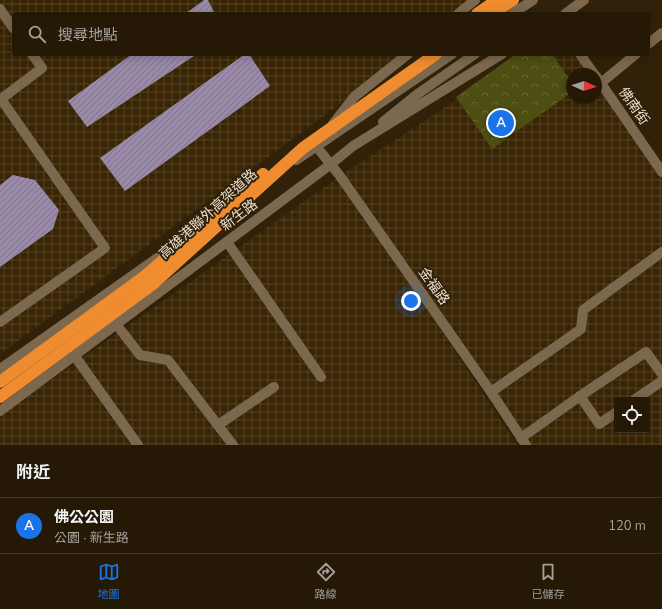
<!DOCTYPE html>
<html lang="zh-TW">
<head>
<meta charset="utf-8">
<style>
  body { margin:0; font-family:"Nunito Sans","Noto Sans TC",sans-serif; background:#312614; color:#f1f3f6 }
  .controls { position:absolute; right:12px; bottom:12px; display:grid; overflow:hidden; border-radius:4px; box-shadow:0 2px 10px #0003 }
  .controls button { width:36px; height:36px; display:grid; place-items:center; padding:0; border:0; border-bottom:1px solid #423828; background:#251906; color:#f1f3f6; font:20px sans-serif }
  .compass { position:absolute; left:566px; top:68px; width:36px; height:36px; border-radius:50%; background:#251906; box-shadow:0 2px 10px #0003; rotate:93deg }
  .you { position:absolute; left:411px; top:301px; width:14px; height:14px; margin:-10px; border:3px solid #fff; border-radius:50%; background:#1a73e8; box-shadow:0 0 0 6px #1a73e833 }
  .badge { display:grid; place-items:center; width:26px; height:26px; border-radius:50%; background:#1a73e8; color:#fff; font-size:13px; font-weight:700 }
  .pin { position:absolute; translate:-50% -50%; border:2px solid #fff; box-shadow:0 1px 4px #0006 }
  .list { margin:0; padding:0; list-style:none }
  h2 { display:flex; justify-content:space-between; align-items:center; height:52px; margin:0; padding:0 16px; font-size:17px }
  h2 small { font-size:13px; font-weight:400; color:#a3a09b }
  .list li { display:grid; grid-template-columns:26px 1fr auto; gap:12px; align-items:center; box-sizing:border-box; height:56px; padding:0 16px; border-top:1px solid #423828 }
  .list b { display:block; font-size:15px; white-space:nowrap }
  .list p { margin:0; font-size:13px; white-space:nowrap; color:#a3a09b }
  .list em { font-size:13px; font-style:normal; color:#a3a09b }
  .icon { flex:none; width:22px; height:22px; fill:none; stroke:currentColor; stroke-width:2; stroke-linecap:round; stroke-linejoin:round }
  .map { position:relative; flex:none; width:662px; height:445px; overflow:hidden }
  .search { position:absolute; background:#251906; box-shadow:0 2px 10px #0003; left:12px; right:12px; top:12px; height:44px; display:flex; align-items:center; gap:10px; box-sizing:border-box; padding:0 14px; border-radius:4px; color:#a3a09b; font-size:15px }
  .sheet { height:108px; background:#251906 }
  nav { display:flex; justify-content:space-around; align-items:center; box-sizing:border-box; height:56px; border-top:1px solid #423828; background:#251906; font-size:11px; color:#a3a09b }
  nav a { display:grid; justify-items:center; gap:2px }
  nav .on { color:#1a73e8 }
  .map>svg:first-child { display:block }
</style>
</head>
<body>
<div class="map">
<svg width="662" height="445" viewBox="0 0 662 445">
  <defs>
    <pattern id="industrial-grid" width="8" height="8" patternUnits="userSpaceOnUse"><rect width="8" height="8" fill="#392504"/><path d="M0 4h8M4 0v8" fill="none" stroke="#564428"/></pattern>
    <pattern id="park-crowns" width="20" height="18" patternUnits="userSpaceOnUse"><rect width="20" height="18" fill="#4d4f12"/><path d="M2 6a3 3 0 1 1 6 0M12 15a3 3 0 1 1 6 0" fill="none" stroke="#676833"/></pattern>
    <pattern id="building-hatch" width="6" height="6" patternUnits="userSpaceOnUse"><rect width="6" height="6" fill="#998ba8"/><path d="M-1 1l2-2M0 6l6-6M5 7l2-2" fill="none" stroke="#807588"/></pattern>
  </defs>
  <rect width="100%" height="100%" fill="#312108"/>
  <!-- industrial -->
  <g fill="url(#industrial-grid)" fill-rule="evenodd">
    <path d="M 0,0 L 481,0 L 462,14 L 14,14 L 14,54 L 408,54 L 0,354 Z"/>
    <path d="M 527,54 L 579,54 L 593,74 L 572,74 L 572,98 L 596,98 L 596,78 L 662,174 L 662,445 L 531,445 L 349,190 L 517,445 L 0,445 L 0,416 L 340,176 ZM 617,400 L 647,400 L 647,430 L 617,430 Z"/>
  </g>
  <!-- park -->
  <path fill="url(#park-crowns)" d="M 516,54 L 552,54 L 572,83 L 572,92 L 492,149 L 456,97 Z"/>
  <!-- building -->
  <g fill="url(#building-hatch)">
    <path d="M 204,0 L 208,0 L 215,14 L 185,14 Z"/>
    <path d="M 132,54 L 197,54 L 87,127 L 68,101 Z"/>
    <path d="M 245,54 L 249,54 L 270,86 L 125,191 L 100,158 Z"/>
    <path d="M 13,175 L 35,180 L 59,210 L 53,229 L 0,267 L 0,185 Z"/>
  </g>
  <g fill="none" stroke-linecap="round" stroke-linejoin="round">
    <!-- minor -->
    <g stroke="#7b684e" stroke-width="10">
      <path d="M 0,9 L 14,29"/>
      <path d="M 458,14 L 475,0"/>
      <path d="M 512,14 L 533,0"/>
      <path d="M 565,14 L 584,0"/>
      <path d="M 648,44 L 662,33"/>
      <path d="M 580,54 L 594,74"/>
      <path d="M 596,76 L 662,172"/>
      <path d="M 601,83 L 636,54"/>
      <path d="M 1,99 L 42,68 L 32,54"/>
      <path d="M 0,100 L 1,99 L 105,248 L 0,322"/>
      <path d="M 383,122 L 419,93 L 475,54"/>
      <path d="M 333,124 L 354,97 L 408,54"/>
      <path d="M 316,146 L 340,176 L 491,392 L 526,445"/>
      <path d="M 296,160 L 452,54"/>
      <path d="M 227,242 L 321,377"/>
      <path d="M 116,324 L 140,355 L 168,360 L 233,445"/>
      <path d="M 74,355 L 138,445"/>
      <path d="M 0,369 L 163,254"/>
      <path d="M 491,392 L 581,329 L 583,310 L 662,252"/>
      <path d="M 580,396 L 599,424 L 617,412"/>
      <path d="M 634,400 L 662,381"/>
      <path d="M 0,411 L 331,164 L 353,146 L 502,54"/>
      <path d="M 218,425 L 274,387"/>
      <path d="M 521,438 L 580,396 L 646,352 L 662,374"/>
    </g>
    <!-- highway -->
    <g stroke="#ef8c2f" stroke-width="12">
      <path d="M 477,14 L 497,0"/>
      <path d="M 492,14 L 513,0"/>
      <path d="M 0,382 L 145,276 L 263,174"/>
      <path d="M 0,397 L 153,284 L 303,148 L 436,54"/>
    </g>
  </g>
  <g text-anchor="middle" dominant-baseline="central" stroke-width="4" stroke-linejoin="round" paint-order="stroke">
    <!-- street labels -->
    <g font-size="14" fill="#e8ddcf" stroke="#312108">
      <text transform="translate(634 106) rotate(55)">佛南街</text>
      <text transform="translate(208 214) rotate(-42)">高雄港聯外高架道路</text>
      <text transform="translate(239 215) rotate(-37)">新生路</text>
      <text transform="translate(434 286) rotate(55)">金福路</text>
    </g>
  </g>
</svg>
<div class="controls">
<button><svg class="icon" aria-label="locate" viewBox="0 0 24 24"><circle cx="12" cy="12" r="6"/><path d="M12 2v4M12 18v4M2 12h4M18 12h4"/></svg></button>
</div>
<svg class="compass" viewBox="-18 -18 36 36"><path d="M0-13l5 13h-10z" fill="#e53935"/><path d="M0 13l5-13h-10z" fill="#a3a09b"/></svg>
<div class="you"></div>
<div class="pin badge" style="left:501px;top:123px">A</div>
<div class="search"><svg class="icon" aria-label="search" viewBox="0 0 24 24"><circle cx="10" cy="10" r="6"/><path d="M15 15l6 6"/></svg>搜尋地點</div>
</div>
<section class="sheet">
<h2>附近<small></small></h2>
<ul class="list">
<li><span class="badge">A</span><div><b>佛公公園</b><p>公園 · 新生路</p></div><em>120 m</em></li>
</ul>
</section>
<nav>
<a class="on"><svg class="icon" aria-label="map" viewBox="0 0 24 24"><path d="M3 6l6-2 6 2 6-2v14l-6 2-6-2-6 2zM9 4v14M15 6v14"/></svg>地圖</a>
<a><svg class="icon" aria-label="directions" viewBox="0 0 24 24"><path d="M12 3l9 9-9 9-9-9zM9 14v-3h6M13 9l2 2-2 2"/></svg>路線</a>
<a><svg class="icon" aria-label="saved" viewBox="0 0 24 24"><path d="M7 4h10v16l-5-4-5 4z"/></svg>已儲存</a>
</nav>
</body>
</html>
